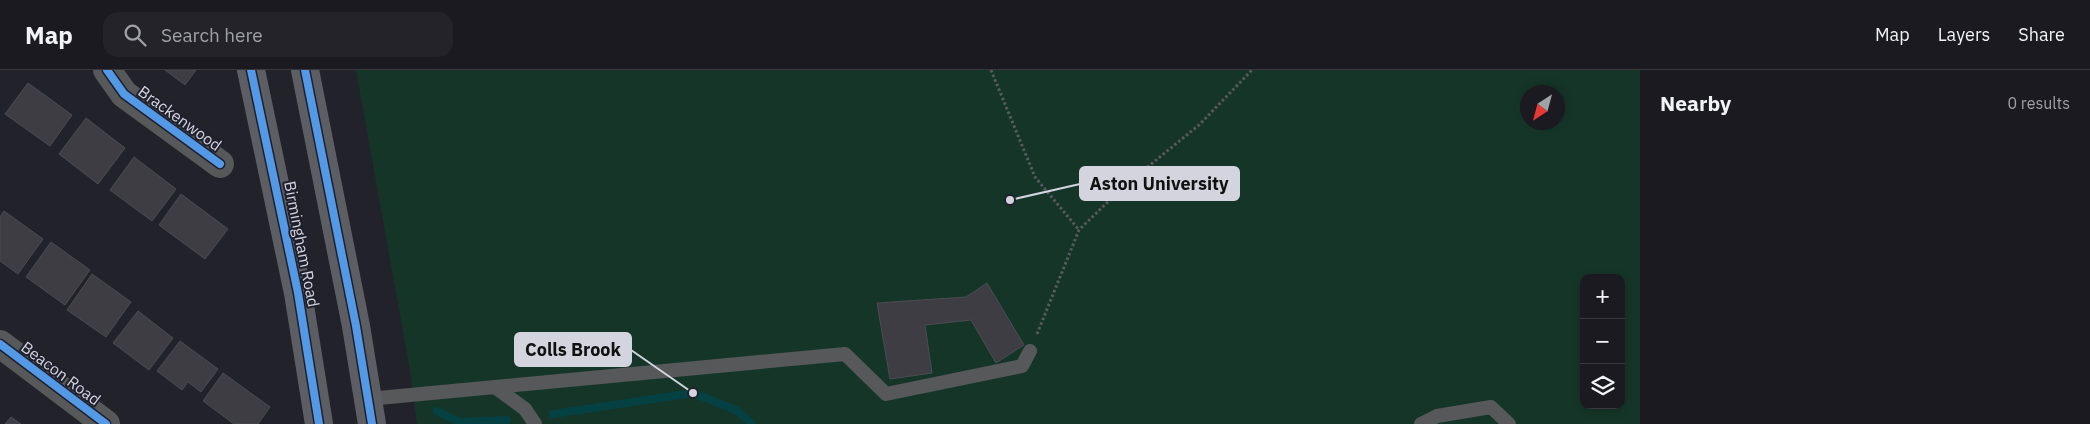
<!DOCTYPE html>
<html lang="en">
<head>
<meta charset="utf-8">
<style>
  body { margin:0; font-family:"IBM Plex Sans",sans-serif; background:#232329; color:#f1f3f6 }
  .controls { position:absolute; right:15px; bottom:15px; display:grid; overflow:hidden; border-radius:10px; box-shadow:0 2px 8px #0003 }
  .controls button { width:45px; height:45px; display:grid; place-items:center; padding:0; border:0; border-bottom:1px solid #38383e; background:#1a1a20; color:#f1f3f6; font:25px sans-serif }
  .compass { position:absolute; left:1520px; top:15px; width:45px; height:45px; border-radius:50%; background:#1a1a20; box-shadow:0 2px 8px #0003; rotate:216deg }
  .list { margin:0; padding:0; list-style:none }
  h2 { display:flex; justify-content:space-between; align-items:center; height:65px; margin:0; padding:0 20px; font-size:21px }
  h2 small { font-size:16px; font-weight:400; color:#9fa1a5 }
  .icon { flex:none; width:28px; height:28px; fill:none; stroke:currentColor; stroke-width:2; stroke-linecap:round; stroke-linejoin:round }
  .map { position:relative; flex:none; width:1640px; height:354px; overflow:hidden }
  header { display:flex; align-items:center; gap:30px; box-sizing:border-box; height:70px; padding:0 25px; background:#1a1a20; border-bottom:1px solid #38383e }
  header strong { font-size:24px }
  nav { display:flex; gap:28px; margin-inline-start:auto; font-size:18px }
  .search { width:350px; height:45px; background:#232329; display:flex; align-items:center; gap:12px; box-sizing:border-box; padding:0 18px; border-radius:15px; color:#9fa1a5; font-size:19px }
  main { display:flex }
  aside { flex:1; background:#1a1a20 }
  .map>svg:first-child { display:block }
</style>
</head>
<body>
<header>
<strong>Map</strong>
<div class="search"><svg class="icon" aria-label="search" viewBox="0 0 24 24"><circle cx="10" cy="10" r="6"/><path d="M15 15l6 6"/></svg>Search here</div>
<nav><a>Map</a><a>Layers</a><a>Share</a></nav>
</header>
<main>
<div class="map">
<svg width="1640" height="354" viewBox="0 0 1640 354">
  <rect width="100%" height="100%" fill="#22232a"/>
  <!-- green -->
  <path fill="#163529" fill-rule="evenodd" d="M 356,0 L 1640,0 L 1640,354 L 417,354 L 410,300 ZM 1528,22 L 1558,22 L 1558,52 L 1528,52 ZM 1584,208 L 1621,208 L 1621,335 L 1584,335 Z"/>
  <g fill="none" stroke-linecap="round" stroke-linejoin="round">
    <!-- stream -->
    <g stroke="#054142" stroke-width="8">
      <path d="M 437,341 L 459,352 L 507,350"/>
      <path d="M 553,344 L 693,323 L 736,340 L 752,354"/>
    </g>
  </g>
  <!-- building -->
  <g fill="#3d3d43" stroke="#4b4c52">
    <path d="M 165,0 L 196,0 L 185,15 Z"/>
    <path d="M 28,13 L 72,45 L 50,76 L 5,44 Z"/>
    <path d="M 86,48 L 125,78 L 98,114 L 59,84 Z"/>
    <path d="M 134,87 L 176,119 L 152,151 L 110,120 Z"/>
    <path d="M 181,124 L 228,159 L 205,189 L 159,155 Z"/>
    <path d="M 4,141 L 43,169 L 18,204 L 0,191 L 0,147 Z"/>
    <path d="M 51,172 L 90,200 L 65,235 L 26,207 Z"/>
    <path d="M 92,204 L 131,232 L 106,267 L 67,240 Z"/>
    <path d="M 987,213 L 1024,275 L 996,293 L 971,250 L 925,255 L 932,303 L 890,309 L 877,233 L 966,227 Z"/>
    <path d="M 138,241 L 173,268 L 149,300 L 113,273 Z"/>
    <path d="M 180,271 L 218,299 L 201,322 L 188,312 L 182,320 L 157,301 Z"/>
    <path d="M 223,303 L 270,337 L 258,354 L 234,354 L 203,331 Z"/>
    <path d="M 11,347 L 21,354 L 5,354 Z"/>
  </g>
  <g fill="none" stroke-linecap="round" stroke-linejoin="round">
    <!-- path -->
    <g stroke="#595a5d" stroke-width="3" stroke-dasharray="2.5 2.5" stroke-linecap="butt">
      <path d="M 991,0 L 1035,107 L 1079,160"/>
      <path d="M 1037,264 L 1079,160 L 1123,117 L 1199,55 L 1252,0"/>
    </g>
    <!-- lane -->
    <g stroke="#56585a" stroke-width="14">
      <path d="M 495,317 L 845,284 L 886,324 L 1022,296 L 1030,281"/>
      <path d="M 368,329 L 495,317 L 525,339 L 535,354"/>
      <path d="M 1421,354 L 1437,346 L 1491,337 L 1509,354"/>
    </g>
    <!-- street -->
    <g stroke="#56585a" stroke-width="28">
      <path d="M 107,0 L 124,24 L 220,94"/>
      <path d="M 0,274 L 106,354"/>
    </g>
    <!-- highway -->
    <g stroke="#5d5e63" stroke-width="28">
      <path d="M 251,0 L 298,223 L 319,354"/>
      <path d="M 305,0 L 356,256 L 372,354"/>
    </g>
    <!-- cycleway casing -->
    <g stroke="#1f202d" stroke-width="11">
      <g id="cycleway">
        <path d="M 107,0 L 124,24 L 220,94"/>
        <path d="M 251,0 L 298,223 L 319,354"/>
        <path d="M 305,0 L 356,256 L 372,354"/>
        <path d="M 0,274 L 106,354"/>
      </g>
    </g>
    <!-- cycleway -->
    <use href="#cycleway" stroke="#5399e6" stroke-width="8"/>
  </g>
  <g text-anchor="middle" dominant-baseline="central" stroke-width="4" stroke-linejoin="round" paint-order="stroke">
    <!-- street labels -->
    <g font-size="16" fill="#d4d4de" stroke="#1f202d">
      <text transform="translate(180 48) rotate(36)">Brackenwood</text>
      <text transform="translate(302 174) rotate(79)">Birmingham Road</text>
      <text transform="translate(61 303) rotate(37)">Beacon Road</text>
    </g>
  </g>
  <!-- callouts -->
  <path fill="none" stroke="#d4d4de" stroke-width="2" d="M1010 130L1080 114M693 323L631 280"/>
  <g fill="#d4d4de" stroke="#1f202d" stroke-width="2">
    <circle cx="1010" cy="130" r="5"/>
    <circle cx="693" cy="323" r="5"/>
  </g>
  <g fill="#d4d4de" stroke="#d4d4de" stroke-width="2">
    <rect x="1080" y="97" width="159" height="33" rx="5"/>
    <rect x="515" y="263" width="116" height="33" rx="5"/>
  </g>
  <g font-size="18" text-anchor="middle" font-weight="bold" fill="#111">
    <text x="1159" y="120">Aston University</text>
    <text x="573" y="286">Colls Brook</text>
  </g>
</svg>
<div class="controls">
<button>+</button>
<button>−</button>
<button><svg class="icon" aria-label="layers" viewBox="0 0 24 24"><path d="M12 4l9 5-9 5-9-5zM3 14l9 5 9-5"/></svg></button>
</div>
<svg class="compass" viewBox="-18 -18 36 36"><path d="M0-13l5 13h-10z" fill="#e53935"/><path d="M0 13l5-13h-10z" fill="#9fa1a5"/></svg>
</div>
<aside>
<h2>Nearby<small>0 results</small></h2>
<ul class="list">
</ul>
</aside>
</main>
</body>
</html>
